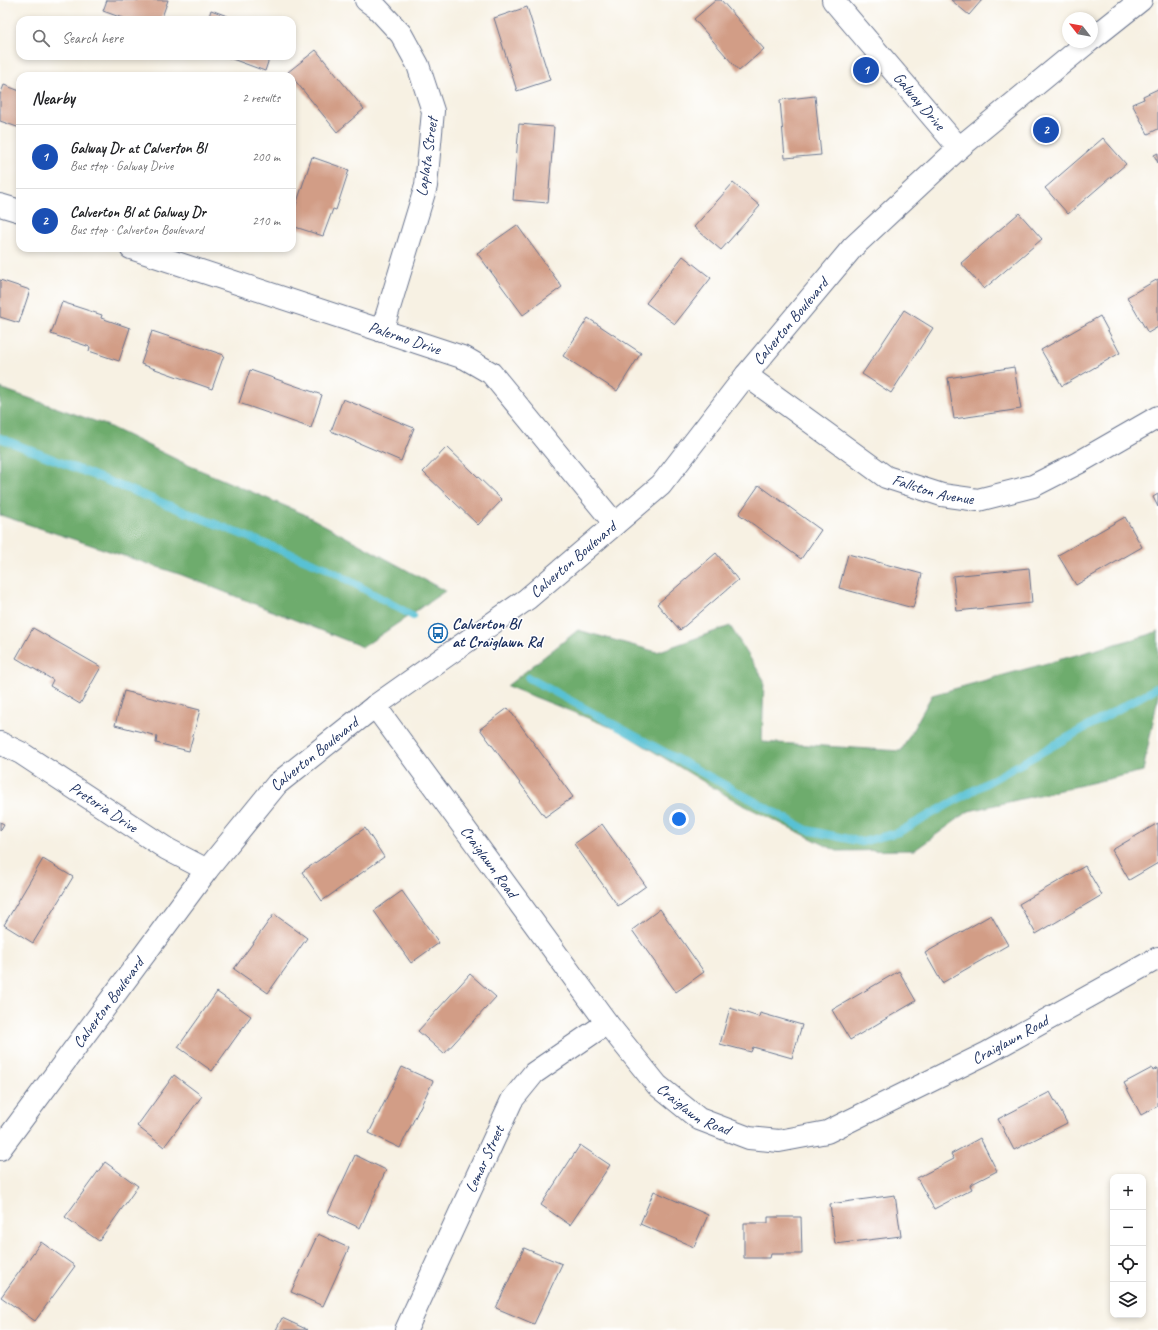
<!DOCTYPE html>
<html lang="en">
<head>
<meta charset="utf-8">
<style>
  body { margin:0; font-family:Caveat,sans-serif; background:#f6f6f6; color:#202124 }
  .controls { position:absolute; right:12px; bottom:12px; display:grid; overflow:hidden; border-radius:8px; box-shadow:0 2px 6px #0003 }
  .controls button { width:36px; height:36px; display:grid; place-items:center; padding:0; border:0; border-bottom:1px solid #e0e0e0; background:#fff; color:#202124; font:20px sans-serif }
  .compass { position:absolute; left:1062px; top:12px; width:36px; height:36px; border-radius:50%; background:#fff; box-shadow:0 2px 6px #0003; rotate:301deg }
  .you { position:absolute; left:679px; top:819px; width:14px; height:14px; margin:-10px; border:3px solid #fff; border-radius:50%; background:#1a73e8; box-shadow:0 0 0 6px #1a73e833 }
  .badge { display:grid; place-items:center; width:26px; height:26px; border-radius:50%; background:#1f6fb2; color:#fff; font-size:13px; font-weight:700 }
  .pin { position:absolute; translate:-50% -50%; border:2px solid #fff; box-shadow:0 1px 4px #0006 }
  .list { margin:0; padding:0; list-style:none }
  h2 { display:flex; justify-content:space-between; align-items:center; height:52px; margin:0; padding:0 16px; font-size:17px }
  h2 small { font-size:13px; font-weight:400; color:#757577 }
  .list li { display:grid; grid-template-columns:26px 1fr auto; gap:12px; align-items:center; box-sizing:border-box; height:64px; padding:0 16px; border-top:1px solid #e0e0e0 }
  .list b { display:block; font-size:15px; white-space:nowrap }
  .list p { margin:0; font-size:13px; white-space:nowrap; color:#757577 }
  .list em { font-size:13px; font-style:normal; color:#757577 }
  .icon { flex:none; width:22px; height:22px; fill:none; stroke:currentColor; stroke-width:2; stroke-linecap:round; stroke-linejoin:round }
  .map { position:relative; flex:none; width:1158px; height:1330px; overflow:hidden }
  .search { position:absolute; background:#fff; box-shadow:0 2px 6px #0003; left:16px; top:16px; width:280px; height:44px; display:flex; align-items:center; gap:10px; box-sizing:border-box; padding:0 14px; border-radius:12px; color:#757577; font-size:15px }
  .panel { position:absolute; background:#fff; box-shadow:0 2px 6px #0003; left:16px; top:72px; width:280px; height:180px; border-radius:12px }
  .map>svg:first-child { display:block }
</style>
</head>
<body>
<div class="map">
<svg width="1158" height="1330" viewBox="0 0 1158 1330">
  <rect width="100%" height="100%" fill="#fff"/>
  <filter id="ink" filterUnits="userSpaceOnUse"><feTurbulence type="fractalNoise" baseFrequency=".025" numOctaves="2"/><feDisplacementMap in="SourceGraphic" scale="8" xChannelSelector="R" yChannelSelector="G"/><feConvolveMatrix kernelMatrix="1 2 1 2 8 2 1 2 1" color-interpolation-filters="sRGB"/></filter>
  <filter id="wash" filterUnits="userSpaceOnUse"><feTurbulence type="fractalNoise" baseFrequency=".012" numOctaves="4" result="noise"/><feDisplacementMap in="SourceGraphic" scale="16" xChannelSelector="R" yChannelSelector="G"/><feGaussianBlur stdDeviation="0.9" result="paint"/><feColorMatrix in="noise" values="0 0 0 0 0 0 0 0 0 0 0 0 0 0 0 0 0 1.4 0 .05"/><feComposite in="paint" operator="in"/></filter>
  <g filter="url(#wash)">
    <rect width="100%" height="100%" fill="#f7f1e3"/>
    <!-- forest -->
    <g fill="#6eac6d" stroke="#446e66">
      <path d="M 0,388 L 106,425 L 188,465 L 304,514 L 445,591 L 363,647 L 182,575 L 0,515 Z"/>
      <path d="M 730,626 L 764,680 L 762,742 L 901,751 L 932,695 L 1148,635 L 1158,631 L 1158,701 L 1157,702 L 1143,771 L 969,811 L 915,850 L 837,851 L 739,803 L 618,730 L 507,686 L 578,630 L 657,652 Z"/>
    </g>
    <g fill="none" stroke-linecap="round" stroke-linejoin="round">
      <!-- stream -->
      <g stroke="#58c1d4" stroke-width="8">
        <path d="M 0,438 L 326,568 L 413,616"/>
        <path d="M 529,678 L 807,830 L 862,842 L 899,832 L 1158,687"/>
      </g>
    </g>
    <g id="blocks">
      <!-- building -->
      <g fill="#d29d86">
        <path d="M 107,0 L 168,0 L 161,20 L 128,20 L 103,11 Z"/>
        <path d="M 716,0 L 721,0 L 764,49 L 739,71 L 694,19 Z"/>
        <path d="M 951,0 L 982,0 L 969,15 Z"/>
        <path d="M 527,7 L 550,80 L 517,91 L 494,18 Z"/>
        <path d="M 211,10 L 238,20 L 208,20 Z"/>
        <path d="M 316,50 L 364,109 L 337,132 L 288,72 Z"/>
        <path d="M 224,56 L 270,56 L 265,71 Z"/>
        <path d="M 4,85 L 20,91 L 20,128 L 0,121 L 0,95 Z"/>
        <path d="M 1158,89 L 1158,129 L 1148,134 L 1132,104 L 1144,99 L 1143,96 Z"/>
        <path d="M 815,96 L 821,155 L 785,158 L 780,100 Z"/>
        <path d="M 519,124 L 554,127 L 548,203 L 513,200 Z"/>
        <path d="M 1103,138 L 1126,164 L 1068,214 L 1045,188 Z"/>
        <path d="M 1158,153 L 1158,163 L 1154,155 Z"/>
        <path d="M 312,157 L 349,170 L 336,210 L 333,209 L 323,236 L 292,226 L 292,217 Z"/>
        <path d="M 733,183 L 760,206 L 721,250 L 694,227 Z"/>
        <path d="M 1019,213 L 1042,239 L 984,289 L 961,263 Z"/>
        <path d="M 517,225 L 562,287 L 523,315 L 477,253 Z"/>
        <path d="M 683,256 L 711,278 L 675,324 L 646,303 Z"/>
        <path d="M 1158,279 L 1158,327 L 1148,333 L 1127,297 Z"/>
        <path d="M 0,280 L 30,290 L 19,323 L 0,317 Z"/>
        <path d="M 62,302 L 102,315 L 101,318 L 130,328 L 119,361 L 89,351 L 90,347 L 51,334 Z"/>
        <path d="M 904,310 L 933,328 L 891,393 L 862,374 Z"/>
        <path d="M 1100,316 L 1120,353 L 1062,386 L 1041,350 Z"/>
        <path d="M 588,318 L 641,353 L 617,391 L 563,356 Z"/>
        <path d="M 152,331 L 224,355 L 212,389 L 141,364 Z"/>
        <path d="M 1014,367 L 1021,409 L 954,419 L 948,378 Z"/>
        <path d="M 250,370 L 322,395 L 311,428 L 239,403 Z"/>
        <path d="M 343,399 L 414,428 L 401,461 L 331,431 Z"/>
        <path d="M 447,447 L 502,500 L 478,525 L 423,472 Z"/>
        <path d="M 759,485 L 821,530 L 801,559 L 739,514 Z"/>
        <path d="M 1158,494 L 1158,507 L 1153,497 Z"/>
        <path d="M 1125,517 L 1142,547 L 1076,585 L 1058,555 Z"/>
        <path d="M 716,553 L 738,580 L 680,630 L 657,604 Z"/>
        <path d="M 848,554 L 922,574 L 913,608 L 839,588 Z"/>
        <path d="M 1029,568 L 1032,603 L 957,611 L 953,576 Z"/>
        <path d="M 33,628 L 101,667 L 80,704 L 50,686 L 53,680 L 16,658 Z"/>
        <path d="M 124,691 L 200,710 L 189,751 L 156,743 L 157,736 L 115,725 Z"/>
        <path d="M 508,708 L 573,797 L 545,817 L 480,729 Z"/>
        <path d="M 0,822 L 4,824 L 0,831 Z"/>
        <path d="M 1158,823 L 1158,863 L 1129,880 L 1112,850 Z"/>
        <path d="M 602,824 L 646,886 L 618,906 L 574,844 Z"/>
        <path d="M 365,828 L 384,857 L 322,901 L 302,872 Z"/>
        <path d="M 43,859 L 73,877 L 33,943 L 4,925 Z"/>
        <path d="M 1085,866 L 1102,895 L 1036,934 L 1019,904 Z"/>
        <path d="M 402,891 L 439,943 L 411,963 L 374,911 Z"/>
        <path d="M 660,909 L 704,972 L 676,992 L 632,930 Z"/>
        <path d="M 274,914 L 307,938 L 268,993 L 234,969 Z"/>
        <path d="M 991,915 L 1008,945 L 942,983 L 925,953 Z"/>
        <path d="M 899,971 L 916,1001 L 850,1040 L 832,1010 Z"/>
        <path d="M 470,974 L 496,997 L 444,1054 L 418,1031 Z"/>
        <path d="M 217,992 L 251,1016 L 212,1071 L 178,1047 Z"/>
        <path d="M 730,1008 L 759,1017 L 760,1013 L 802,1025 L 792,1058 L 753,1047 L 751,1052 L 720,1044 Z"/>
        <path d="M 402,1067 L 433,1081 L 400,1148 L 369,1133 Z"/>
        <path d="M 1152,1068 L 1153,1071 L 1158,1068 L 1158,1106 L 1141,1115 L 1124,1083 Z"/>
        <path d="M 174,1075 L 202,1096 L 164,1147 L 137,1126 Z"/>
        <path d="M 1050,1092 L 1067,1123 L 1014,1150 L 998,1119 Z"/>
        <path d="M 980,1138 L 997,1171 L 970,1185 L 972,1189 L 934,1209 L 917,1178 L 954,1159 L 951,1154 Z"/>
        <path d="M 580,1145 L 610,1165 L 570,1225 L 541,1205 Z"/>
        <path d="M 355,1155 L 386,1170 L 360,1228 L 328,1213 Z"/>
        <path d="M 105,1162 L 138,1186 L 99,1241 L 65,1217 Z"/>
        <path d="M 654,1191 L 708,1215 L 694,1247 L 640,1224 Z"/>
        <path d="M 895,1195 L 901,1236 L 835,1244 L 830,1204 Z"/>
        <path d="M 768,1217 L 801,1217 L 802,1254 L 771,1254 L 770,1258 L 744,1258 L 744,1223 L 768,1223 Z"/>
        <path d="M 318,1234 L 349,1248 L 323,1306 L 291,1292 Z"/>
        <path d="M 41,1242 L 75,1266 L 35,1321 L 1,1297 Z"/>
        <path d="M 524,1248 L 562,1264 L 534,1324 L 496,1308 Z"/>
        <path d="M 282,1318 L 308,1330 L 276,1330 Z"/>
      </g>
    </g>
  </g>
  <g filter="url(#ink)">
    <use href="#blocks" fill-opacity="0" stroke="#68738d" stroke-width="1"/>
    <g fill="none" stroke-linecap="round" stroke-linejoin="round">
      <!-- minor casing -->
      <g stroke="#68738d" stroke-width="24">
        <g id="minor">
          <path d="M 366,0 L 377,8 L 401,34 L 418,65 L 433,111 L 426,186 L 382,331"/>
          <path id="s1" d="M 833,0 L 959,148"/>
          <path d="M 1092,39 L 1141,0"/>
          <path d="M 0,205 L 20,211"/>
          <path id="s2" d="M 131,248 L 465,358 L 491,373 L 615,524"/>
          <path id="s3" d="M 746,375 L 886,477 L 942,495 L 978,500 L 1033,486 L 1078,463 L 1158,417"/>
          <path id="s4" d="M 375,706 L 607,1023 L 657,1085 L 699,1119 L 749,1138 L 779,1141 L 827,1132 L 987,1053 L 1158,958"/>
          <path id="s5" d="M 0,743 L 21,753 L 167,849 L 207,870"/>
          <path id="s6" d="M 0,1149 L 207,870 L 277,784 L 375,706 L 527,599 L 661,485 L 746,375 L 853,247 L 959,148 L 1088,42"/>
          <path id="s7" d="M 406,1330 L 512,1100 L 534,1073 L 607,1023"/>
        </g>
      </g>
      <!-- minor -->
      <use href="#minor" stroke="#fff" stroke-width="22"/>
    </g>
  </g>
  <!-- icons -->
  <defs>
    <g id="bus-ring" transform="scale(1)"><circle r="9.5" fill="#fff" stroke="#1f6fb2" stroke-width="1.5"/><path d="M-5-6H5V4H4V6H2V4H-2V6H-4V4H-5ZM-3.5-4V0h7V-4ZM-3.5 1.2v1.5H-2V1.2ZM2 1.2v1.5H3.5V1.2Z" fill="#1f6fb2"/></g>
  </defs>
  <g fill-rule="evenodd">
    <use href="#bus-ring" x="438" y="633"/>
  </g>
  <g text-anchor="middle" dominant-baseline="central" stroke-width="3" stroke-linejoin="round" paint-order="stroke">
    <!-- street labels -->
    <g font-size="16" fill="#1b2f5e" stroke="#fff">
      <text stroke="none"><textPath href="#s1" startOffset="133">Galway Drive</textPath></text>
      <text transform="translate(427 157) rotate(-82)">Laplata Street</text>
      <text stroke="none"><textPath href="#s6" startOffset="1154">Calverton Boulevard</textPath></text>
      <text stroke="none"><textPath href="#s2" startOffset="288">Palermo Drive</textPath></text>
      <text stroke="none"><textPath href="#s3" startOffset="222">Fallston Avenue</textPath></text>
      <text stroke="none"><textPath href="#s6" startOffset="830">Calverton Boulevard</textPath></text>
      <text stroke="none"><textPath href="#s6" startOffset="506">Calverton Boulevard</textPath></text>
      <text stroke="none"><textPath href="#s5" startOffset="122">Pretoria Drive</textPath></text>
      <text stroke="none"><textPath href="#s4" startOffset="193">Craiglawn Road</textPath></text>
      <text stroke="none"><textPath href="#s6" startOffset="182">Calverton Boulevard</textPath></text>
      <text stroke="none"><textPath href="#s4" startOffset="864">Craiglawn Road</textPath></text>
      <text stroke="none"><textPath href="#s4" startOffset="517">Craiglawn Road</textPath></text>
      <text stroke="none"><textPath href="#s7" startOffset="188">Lemar Street</textPath></text>
    </g>
    <!-- poi labels -->
    <g font-size="16" font-weight="bold" fill="#1b2f5e" stroke="#fff" text-anchor="start">
      <text x="452" y="624">Calverton Bl<tspan x="452" dy="18">at Craiglawn Rd</tspan></text>
    </g>
  </g>
</svg>
<div class="controls">
<button>+</button>
<button>−</button>
<button><svg class="icon" aria-label="locate" viewBox="0 0 24 24"><circle cx="12" cy="12" r="6"/><path d="M12 2v4M12 18v4M2 12h4M18 12h4"/></svg></button>
<button><svg class="icon" aria-label="layers" viewBox="0 0 24 24"><path d="M12 4l9 5-9 5-9-5zM3 14l9 5 9-5"/></svg></button>
</div>
<svg class="compass" viewBox="-18 -18 36 36"><path d="M0-13l5 13h-10z" fill="#e53935"/><path d="M0 13l5-13h-10z" fill="#757577"/></svg>
<div class="you"></div>
<div class="pin badge" style="left:866px;top:70px;background:#1a4fb4">1</div>
<div class="pin badge" style="left:1046px;top:130px;background:#1a4fb4">2</div>
<div class="search"><svg class="icon" aria-label="search" viewBox="0 0 24 24"><circle cx="10" cy="10" r="6"/><path d="M15 15l6 6"/></svg>Search here</div>
<section class="panel">
<h2>Nearby<small>2 results</small></h2>
<ul class="list">
<li><span class="badge" style="background:#1a4fb4">1</span><div><b>Galway Dr at Calverton Bl</b><p>Bus stop · Galway Drive</p></div><em>200 m</em></li>
<li><span class="badge" style="background:#1a4fb4">2</span><div><b>Calverton Bl at Galway Dr</b><p>Bus stop · Calverton Boulevard</p></div><em>210 m</em></li>
</ul>
</section>
</div>
</body>
</html>
